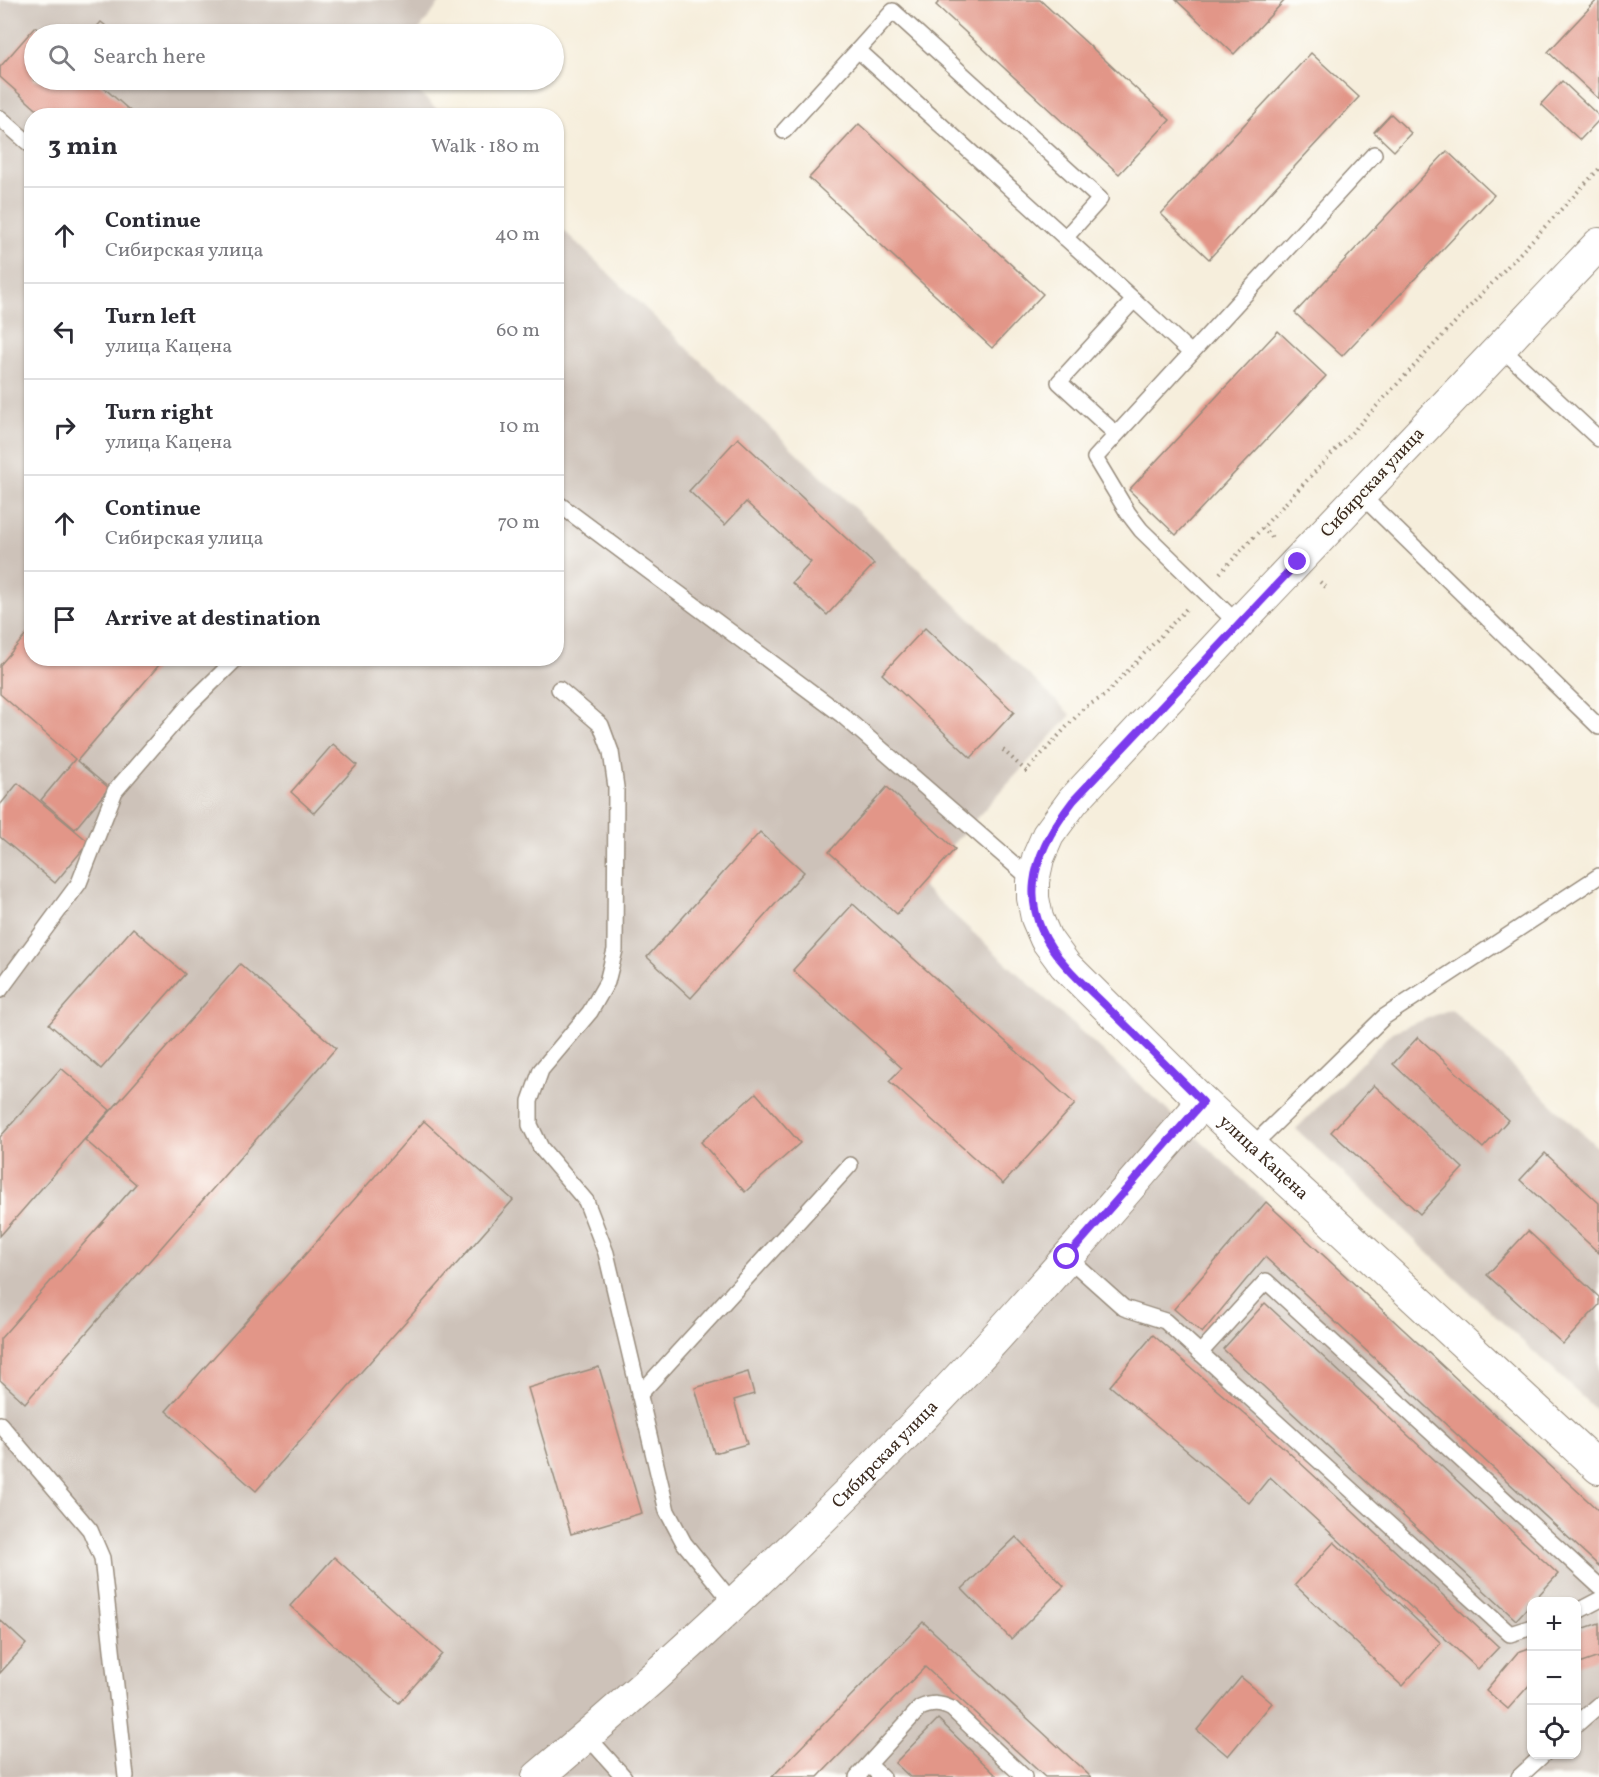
<!DOCTYPE html>
<html lang="en">
<head>
<meta charset="utf-8">
<style>
  body { margin:0; font-family:Vollkorn,serif; background:#f2f2f3; color:#2b2b33 }
  .controls { position:absolute; right:18px; bottom:18px; display:grid; overflow:hidden; border-radius:12px; box-shadow:0 2px 4px #0004 }
  .controls button { width:54px; height:54px; display:grid; place-items:center; padding:0; border:0; border-bottom:2px solid #e1e1e2; background:#fff; color:#2b2b33; font:30px sans-serif }
  .stop { position:absolute; width:18px; height:18px; margin:-14px; border:4px solid #7c3aed; border-radius:50%; background:#fff }
  .stop.end { background:#7c3aed; border-color:#fff; box-shadow:0 2px 6px #0008 }
  .list { margin:0; padding:0; list-style:none }
  h2 { display:flex; justify-content:space-between; align-items:center; height:78px; margin:0; padding:0 24px; font-size:26px }
  h2 small { font-size:20px; font-weight:400; color:#7c7c81 }
  .list li { display:grid; grid-template-columns:39px 1fr auto; gap:18px; align-items:center; box-sizing:border-box; height:96px; padding:0 24px; border-top:2px solid #e1e1e2 }
  .list b { display:block; font-size:22px; white-space:nowrap }
  .list p { margin:0; font-size:20px; white-space:nowrap; color:#7c7c81 }
  .list em { font-size:20px; font-style:normal; color:#7c7c81 }
  .icon { flex:none; width:33px; height:33px; fill:none; stroke:currentColor; stroke-width:2; stroke-linecap:round; stroke-linejoin:round }
  .map { position:relative; flex:none; width:1599px; height:1777px; overflow:hidden }
  .search { position:absolute; background:#fff; box-shadow:0 2px 4px #0004; left:24px; top:24px; width:540px; height:66px; display:flex; align-items:center; gap:15px; box-sizing:border-box; padding:0 21px; border-radius:33px; color:#7c7c81; font-size:22px }
  .panel { position:absolute; background:#fff; box-shadow:0 2px 4px #0004; left:24px; top:108px; width:540px; height:558px; border-radius:24px }
  .map>svg:first-child { display:block }
</style>
</head>
<body>
<div class="map">
<svg width="1599" height="1777" viewBox="0 0 1599 1777">
  <rect width="100%" height="100%" fill="#fdfcf7"/>
  <filter id="ink" filterUnits="userSpaceOnUse"><feTurbulence type="fractalNoise" baseFrequency=".0167" numOctaves="2"/><feDisplacementMap in="SourceGraphic" scale="12" xChannelSelector="R" yChannelSelector="G"/><feConvolveMatrix kernelMatrix="1 2 1 2 8 2 1 2 1" color-interpolation-filters="sRGB"/></filter>
  <filter id="wash" filterUnits="userSpaceOnUse"><feTurbulence type="fractalNoise" baseFrequency=".008" numOctaves="4" result="noise"/><feDisplacementMap in="SourceGraphic" scale="24" xChannelSelector="R" yChannelSelector="G"/><feGaussianBlur stdDeviation="1.35" result="paint"/><feColorMatrix in="noise" values="0 0 0 0 0 0 0 0 0 0 0 0 0 0 0 0 0 1.4 0 .05"/><feComposite in="paint" operator="in"/></filter>
  <g filter="url(#wash)">
    <rect width="100%" height="100%" fill="#f6eedc"/>
    <!-- industrial -->
    <g fill="#cdc2b9" fill-rule="evenodd">
      <path d="M 0,0 L 442,0 L 416,34 L 34,34 L 34,80 L 406,80 L 443,115 L 32,116 L 32,658 L 556,658 L 557,224 L 1071,715 L 918,882 L 1599,1506 L 1599,1777 L 0,1777 ZM 1532,1602 L 1576,1602 L 1576,1754 L 1532,1754 Z"/>
      <path d="M 1451,1009 L 1599,1149 L 1599,1413 L 1296,1129 L 1392,1032 Z"/>
    </g>
    <g id="blocks">
      <!-- building -->
      <g fill="#e29688">
        <path d="M 941,0 L 1040,0 L 1170,120 L 1119,174 L 936,5 Z"/>
        <path d="M 1176,0 L 1285,0 L 1234,54 Z"/>
        <path d="M 1597,0 L 1599,0 L 1599,99 L 1548,52 Z"/>
        <path d="M 101,22 L 116,34 L 90,34 Z"/>
        <path d="M 35,27 L 44,34 L 34,34 L 34,80 L 95,80 L 136,116 L 44,116 L 0,77 L 0,67 Z"/>
        <path d="M 1311,53 L 1359,97 L 1209,259 L 1161,214 Z"/>
        <path d="M 1562,81 L 1599,116 L 1599,120 L 1580,140 L 1541,104 Z"/>
        <path d="M 1391,114 L 1411,133 L 1394,151 L 1374,132 Z"/>
        <path d="M 859,124 L 1043,294 L 992,348 L 809,178 Z"/>
        <path d="M 1447,151 L 1494,195 L 1342,356 L 1295,313 Z"/>
        <path d="M 1278,331 L 1326,376 L 1176,535 L 1129,490 Z"/>
        <path d="M 738,438 L 874,564 L 827,615 L 792,583 L 811,562 L 746,502 L 725,525 L 689,491 Z"/>
        <path d="M 32,628 L 32,658 L 165,658 L 77,761 L 109,788 L 75,829 L 41,800 L 75,759 L 0,694 L 0,665 Z"/>
        <path d="M 925,628 L 1014,712 L 971,758 L 882,674 Z"/>
        <path d="M 333,744 L 357,765 L 314,813 L 291,792 Z"/>
        <path d="M 18,783 L 89,842 L 55,883 L 0,837 L 0,805 Z"/>
        <path d="M 887,787 L 955,849 L 897,914 L 829,852 Z"/>
        <path d="M 760,832 L 804,872 L 691,998 L 647,957 Z"/>
        <path d="M 853,904 L 1075,1104 L 1003,1184 L 889,1081 L 902,1068 L 793,970 Z"/>
        <path d="M 133,928 L 185,974 L 101,1069 L 49,1024 Z"/>
        <path d="M 240,964 L 336,1048 L 25,1403 L 0,1380 L 0,1339 L 136,1184 L 85,1140 Z"/>
        <path d="M 1418,1037 L 1508,1120 L 1483,1148 L 1393,1064 Z"/>
        <path d="M 61,1068 L 110,1110 L 0,1236 L 0,1137 Z"/>
        <path d="M 1374,1085 L 1463,1168 L 1420,1214 L 1331,1132 Z"/>
        <path d="M 756,1093 L 800,1143 L 745,1192 L 701,1142 Z"/>
        <path d="M 424,1121 L 513,1200 L 256,1491 L 166,1411 Z"/>
        <path d="M 1545,1153 L 1599,1203 L 1599,1253 L 1520,1180 Z"/>
        <path d="M 1266,1202 L 1599,1511 L 1599,1566 L 1265,1257 L 1202,1333 L 1174,1309 Z"/>
        <path d="M 1528,1231 L 1599,1297 L 1599,1305 L 1563,1344 L 1487,1275 Z"/>
        <path d="M 1265,1303 L 1558,1574 L 1516,1620 L 1223,1349 Z"/>
        <path d="M 1153,1335 L 1283,1447 L 1499,1647 L 1478,1669 L 1270,1477 L 1249,1503 L 1110,1386 Z"/>
        <path d="M 599,1367 L 642,1513 L 571,1534 L 528,1388 Z"/>
        <path d="M 748,1372 L 754,1394 L 734,1400 L 747,1444 L 714,1453 L 695,1388 Z"/>
        <path d="M 1016,1537 L 1064,1586 L 1011,1639 L 962,1589 Z"/>
        <path d="M 1334,1542 L 1441,1643 L 1402,1686 L 1295,1585 Z"/>
        <path d="M 334,1557 L 442,1654 L 399,1703 L 290,1606 Z"/>
        <path d="M 0,1620 L 26,1644 L 0,1673 Z"/>
        <path d="M 923,1622 L 1091,1777 L 1045,1777 L 925,1667 L 818,1777 L 772,1777 Z"/>
        <path d="M 1599,1623 L 1599,1657 L 1576,1665 L 1576,1631 Z"/>
        <path d="M 1532,1647 L 1532,1682 L 1508,1709 L 1486,1690 L 1518,1652 Z"/>
        <path d="M 1241,1677 L 1272,1703 L 1228,1756 L 1197,1730 Z"/>
        <path d="M 938,1719 L 998,1777 L 910,1777 L 895,1763 Z"/>
      </g>
    </g>
  </g>
  <g filter="url(#ink)">
    <use href="#blocks" fill-opacity="0" stroke="#988c7d" stroke-width="1.5"/>
    <g fill="none" stroke-linecap="round" stroke-linejoin="round">
      <!-- lane casing -->
      <g stroke="#988c7d" stroke-width="18">
        <g id="lane">
          <path d="M 0,118 L 32,146"/>
          <path d="M 784,131 L 858,50"/>
          <path d="M 1065,238 L 1100,199 L 893,11 L 858,50 L 1134,300 L 1059,382 L 1116,434"/>
          <path d="M 1134,300 L 1191,353"/>
          <path d="M 1501,348 L 1599,439"/>
          <path d="M 1361,495 L 1599,727"/>
          <path d="M 556,502 L 842,715 L 1033,881"/>
          <path d="M 1238,624 L 1141,530 L 1128,513 L 1095,458 L 1374,154"/>
          <path d="M 559,689 L 601,725 L 611,752 L 616,787 L 615,950 L 607,982 L 590,1012 L 541,1070 L 530,1101 L 530,1125 L 541,1148 L 586,1201 L 606,1253 L 667,1511 L 684,1543 L 733,1603"/>
          <path d="M 0,990 L 79,883 L 115,791 L 190,704 L 237,658"/>
          <path d="M 1251,1147 L 1384,1017 L 1599,876"/>
          <path d="M 1067,1257 L 1124,1308 L 1165,1321 L 1510,1634 L 1532,1627"/>
          <path d="M 1200,1353 L 1266,1281 L 1599,1586"/>
          <path d="M 639,1395 L 850,1165"/>
          <path d="M 0,1424 L 90,1530 L 102,1558 L 126,1777"/>
          <path d="M 1576,1612 L 1599,1600"/>
          <path d="M 1576,1725 L 1599,1705"/>
          <path d="M 587,1736 L 624,1777"/>
          <path d="M 869,1765 L 882,1777"/>
          <path d="M 857,1777 L 920,1708 C 932,1703 940,1703 952,1709 L 1024,1777"/>
          <path d="M 1519,1777 L 1544,1754"/>
        </g>
      </g>
      <!-- street casing -->
      <g stroke="#988c7d" stroke-width="34">
        <g id="street">
          <path id="s1" d="M 1599,244 L 1238,624 L 1073,801 L 1048,835 L 1038,858 L 1033,881 L 1033,898 L 1037,918 L 1046,939 L 1065,965 L 1203,1102 L 1599,1468"/>
          <path id="s2" d="M 538,1777 C 662,1674 781,1562 894,1446 C 1002,1336 1102,1218 1203,1102"/>
        </g>
      </g>
      <!-- path -->
      <g stroke="#988c7d" stroke-width="4" stroke-dasharray="1.5 4.5" stroke-linecap="butt">
        <path d="M 1262,528 L 1275,540"/>
        <path d="M 1220,573 L 1599,169"/>
        <path d="M 1320,582 L 1327,588"/>
        <path d="M 1003,750 L 1026,771 L 1084,708 L 1104,696 L 1188,607"/>
      </g>
      <!-- lane -->
      <use href="#lane" stroke="#fff" stroke-width="15"/>
      <!-- street -->
      <use href="#street" stroke="#fff" stroke-width="32"/>
    </g>
  </g>
  <g fill="none" stroke-linecap="round" stroke-linejoin="round" filter="url(#ink)">
    <!-- route -->
    <path stroke="#7c3aed" stroke-width="8" d="M 1067,1257 L 1203,1102 C 1172,1071 1140,1039 1108,1008 C 1094,994 1079,981 1066,966 C 1014,909 1030,857 1073,801 L 1298,562"/>
  </g>
  <g text-anchor="middle" dominant-baseline="central" stroke-width="4.5" stroke-linejoin="round" paint-order="stroke">
    <!-- street labels -->
    <g font-size="18" fill="#3b2a1e" stroke="#fdfcf7">
      <text transform="translate(1373 483) rotate(-47)">Сибирская улица</text>
      <text stroke="none"><textPath href="#s1" startOffset="1226">улица Кацена</textPath></text>
      <text stroke="none"><textPath href="#s2" startOffset="474">Сибирская улица</textPath></text>
    </g>
  </g>
</svg>
<div class="controls">
<button>+</button>
<button>−</button>
<button><svg class="icon" aria-label="locate" viewBox="0 0 24 24"><circle cx="12" cy="12" r="6"/><path d="M12 2v4M12 18v4M2 12h4M18 12h4"/></svg></button>
</div>
<div class="stop" style="left:1067px;top:1257px"></div>
<div class="stop end" style="left:1298px;top:562px"></div>
<div class="search"><svg class="icon" aria-label="search" viewBox="0 0 24 24"><circle cx="10" cy="10" r="6"/><path d="M15 15l6 6"/></svg>Search here</div>
<section class="panel">
<h2>3 min<small>Walk · 180 m</small></h2>
<ul class="list">
<li><svg class="icon" aria-label="ahead" viewBox="0 0 24 24"><path d="M12 20V5M6 11l6-6 6 6"/></svg><div><b>Continue</b><p>Сибирская улица</p></div><em>40 m</em></li>
<li><svg class="icon" aria-label="left" viewBox="0 0 24 24"><path d="M17 20v-9H6M10 6l-5 5 5 5"/></svg><div><b>Turn left</b><p>улица Кацена</p></div><em>60 m</em></li>
<li><svg class="icon" aria-label="right" viewBox="0 0 24 24"><path d="M7 20v-9h11M14 6l5 5-5 5"/></svg><div><b>Turn right</b><p>улица Кацена</p></div><em>10 m</em></li>
<li><svg class="icon" aria-label="ahead" viewBox="0 0 24 24"><path d="M12 20V5M6 11l6-6 6 6"/></svg><div><b>Continue</b><p>Сибирская улица</p></div><em>70 m</em></li>
<li><svg class="icon" aria-label="arrive" viewBox="0 0 24 24"><path d="M6 21V4h12l-3 4 3 4H6"/></svg><div><b>Arrive at destination</b></div></li>
</ul>
</section>
</div>
</body>
</html>
